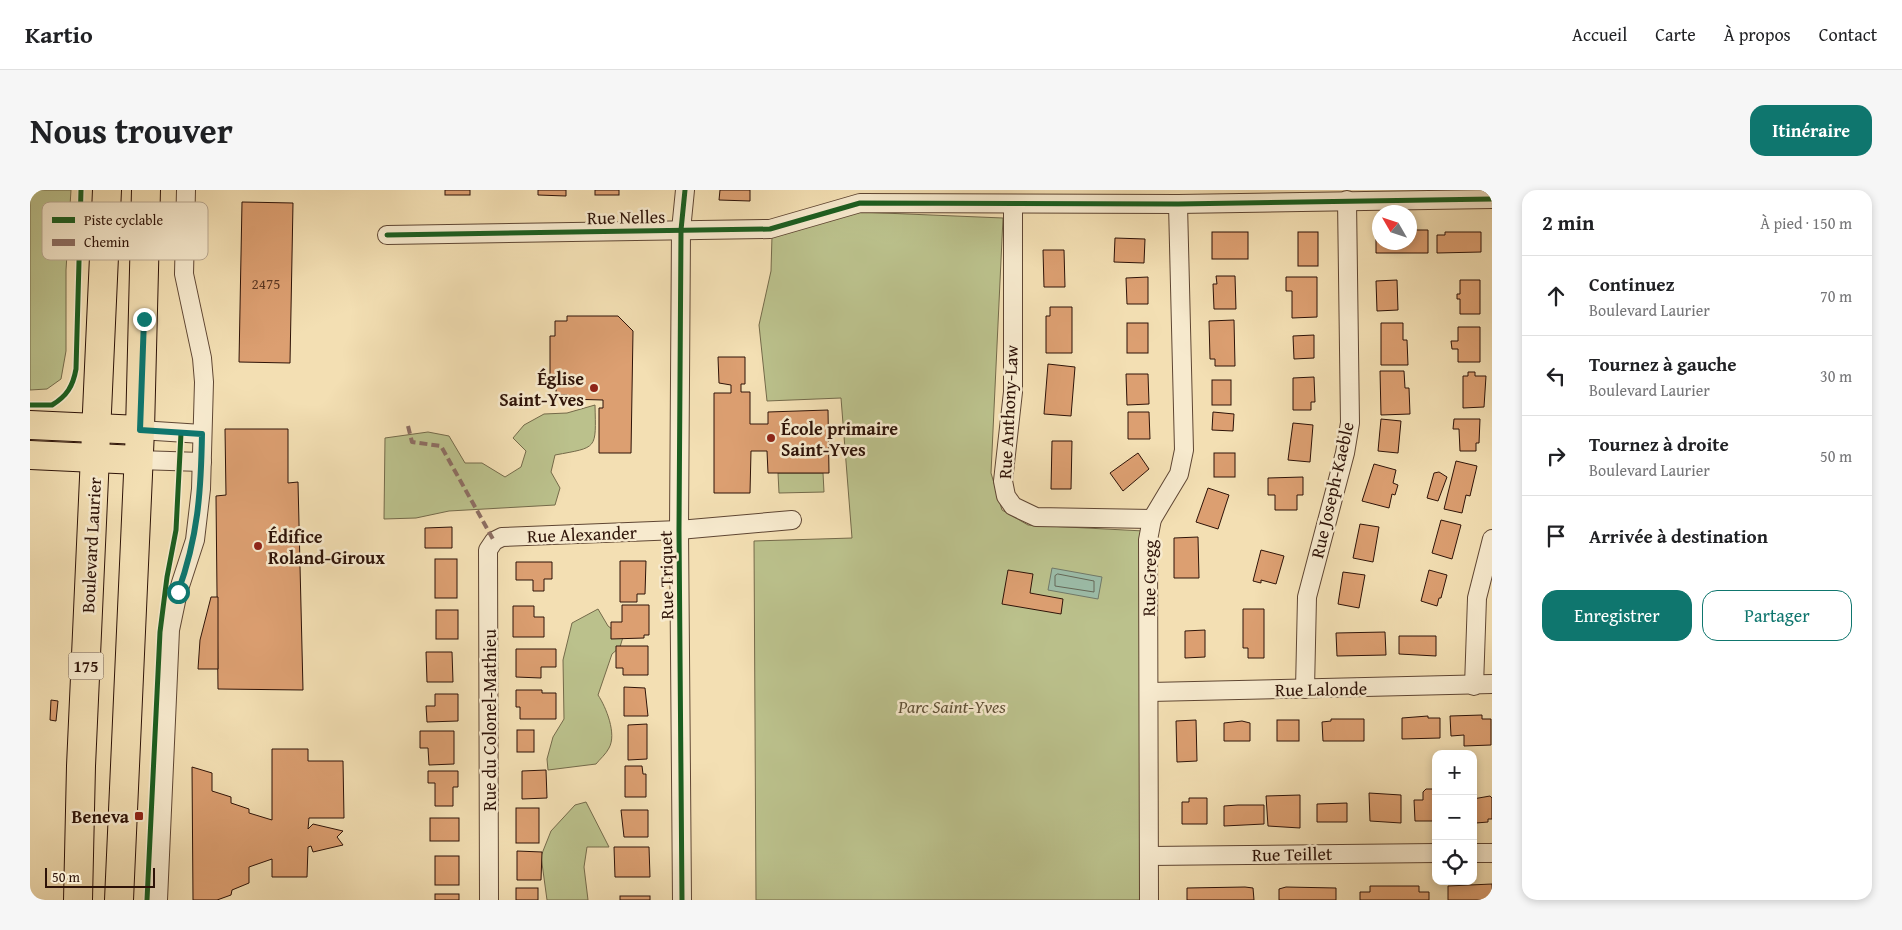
<!DOCTYPE html>
<html lang="fr">
<head>
<meta charset="utf-8">
<style>
  body { margin:0; font-family:"Gentium Book Plus",serif; background:#f6f6f6; color:#202124 }
  .controls { position:absolute; right:15px; bottom:15px; display:grid; overflow:hidden; border-radius:10px; box-shadow:0 2px 8px #0003 }
  .controls button { width:45px; height:45px; display:grid; place-items:center; padding:0; border:0; border-bottom:1px solid #e0e0e0; background:#fff; color:#202124; font:25px sans-serif }
  .compass { position:absolute; left:1342px; top:15px; width:45px; height:45px; border-radius:50%; background:#fff; box-shadow:0 2px 8px #0003; rotate:309deg }
  .scale { position:absolute; left:15px; bottom:12px; width:110px; box-sizing:border-box; padding-left:5px; border:2px solid #2e1308; border-top:0; font-size:14px; line-height:18px; white-space:nowrap; color:#2e1308; -webkit-text-stroke:4px #f7eace; paint-order:stroke }
  .stop { position:absolute; width:15px; height:15px; margin:-11px; border:4px solid #0f766e; border-radius:50%; background:#fff }
  .stop.end { background:#0f766e; border-color:#fff; box-shadow:0 1px 5px #0008 }
  .list { margin:0; padding:0; list-style:none }
  h2 { display:flex; justify-content:space-between; align-items:center; height:65px; margin:0; padding:0 20px; font-size:21px }
  h2 small { font-size:16px; font-weight:400; color:#757577 }
  .list li { display:grid; grid-template-columns:32px 1fr auto; gap:15px; align-items:center; box-sizing:border-box; height:80px; padding:0 20px; border-top:1px solid #e0e0e0 }
  .list b { display:block; font-size:19px; white-space:nowrap }
  .list p { margin:0; font-size:16px; white-space:nowrap; color:#757577 }
  .list em { font-size:16px; font-style:normal; color:#757577 }
  .actions { display:flex; gap:10px; padding:15px 20px }
  .actions a { flex:1; padding:11px 0; border:1px solid #0f766e; border-radius:15px; text-align:center; font-size:18px; color:#0f766e }
  .actions .main { background:#0f766e; color:#fff }
  .icon { flex:none; width:28px; height:28px; fill:none; stroke:currentColor; stroke-width:2; stroke-linecap:round; stroke-linejoin:round }
  .map { position:relative; flex:none; width:1462px; height:710px; overflow:hidden; border-radius:15px }
  header { display:flex; align-items:center; gap:30px; box-sizing:border-box; height:70px; padding:0 25px; background:#fff; border-bottom:1px solid #e0e0e0 }
  header strong { font-size:24px }
  nav { display:flex; gap:28px; margin-inline-start:auto; font-size:18px }
  .intro { display:flex; align-items:center; justify-content:space-between; box-sizing:border-box; height:120px; padding:0 30px }
  h1 { margin:0; font-size:35px }
  .button { padding:12px 22px; border-radius:15px; background:#0f766e; color:#fff; font-size:18px; font-weight:700 }
  main { display:flex; gap:30px; padding:0 30px }
  aside { flex:1; background:#fff; border-radius:15px; box-shadow:0 2px 8px #0003 }
  .map>svg:first-child { display:block }
</style>
</head>
<body>
<header>
<strong>Kartio</strong>
<nav><a>Accueil</a><a>Carte</a><a>À propos</a><a>Contact</a></nav>
</header>
<div class="intro"><h1>Nous trouver</h1><a class="button">Itinéraire</a></div>
<main>
<div class="map">
<svg width="1462" height="710" viewBox="0 0 1462 710">
  <rect width="100%" height="100%" fill="#f3dfb3"/>
  <filter id="stains"><feTurbulence type="fractalNoise" baseFrequency=".004" numOctaves="4"/><feColorMatrix values="0 0 0 0 .2 0 0 0 0 .09 0 0 0 0 .02 0 0 0 .5 -.17"/></filter>
  <radialGradient id="worn" r=".72"><stop offset=".6" stop-color="#630" stop-opacity="0"/><stop offset="1" stop-color="#630" stop-opacity=".3"/></radialGradient>
  <!-- green -->
  <g fill="#bbc18c" stroke="#746a4a">
    <path d="M 0,0 L 41,0 L 36,80 L 36,161 L 31,189 L 17,199 L 0,200 Z"/>
    <path d="M 829,22 L 973,28 L 961,283 L 972,320 L 998,335 L 1114,341 L 1117,710 L 726,710 L 724,351 L 822,348 L 811,208 L 737,211 L 729,135 L 741,81 L 742,46 Z"/>
    <path d="M 565,215 C 566,260 568,257 525,265 L 521,282 L 530,298 L 525,315 L 419,321 L 386,328 L 354,329 L 355,248 L 398,242 L 419,246 L 435,273 L 452,273 L 475,287 L 491,277 L 496,261 L 483,248 L 494,235 L 514,224 L 537,223 Z"/>
    <path d="M 748,283 L 793,283 L 794,302 L 749,303 Z"/>
    <path d="M 568,419 L 578,436 L 593,447 L 590,457 L 582,464 L 568,505 C 576,517 587,544 579,558 C 576,564 570,569 566,574 L 518,580 L 517,569 L 523,547 L 534,529 L 533,470 L 542,433 Z"/>
    <path d="M 556,612 L 579,657 L 557,657 L 554,677 L 558,710 L 517,710 L 511,666 L 521,641 L 545,615 Z"/>
  </g>
  <!-- water -->
  <path fill="#9cbda9" stroke="#707969" d="M 1022,378 L 1072,387 L 1068,409 L 1018,400 Z"/>
  <g fill="none" stroke-linecap="round" stroke-linejoin="round">
    <!-- shore -->
    <path stroke="#656858" stroke-width="1" d="M 1028,384 L 1064,391 L 1064,402 L 1025,396 L 1025,386 Z"/>
  </g>
  <!-- building -->
  <g fill="#dc9f71" stroke="#2e1308">
    <rect x="415" y="0" width="25" height="5"/>
    <path d="M 508,0 L 536,0 L 536,6 L 508,5 Z"/>
    <rect x="565" y="0" width="24" height="5"/>
    <path d="M 690,0 L 720,0 L 720,11 L 689,10 Z"/>
    <path d="M 212,12 L 263,13 L 260,173 L 209,172 Z"/>
    <path d="M 1346,40 L 1350,40 L 1350,52 L 1380,52 L 1380,40 L 1398,40 L 1398,63 L 1346,63 Z"/>
    <rect x="1182" y="42" width="36" height="27"/>
    <rect x="1268" y="42" width="20" height="34"/>
    <path d="M 1415,42 L 1451,42 L 1451,62 L 1407,63 L 1407,45 L 1415,45 Z"/>
    <path d="M 1085,48 L 1115,49 L 1114,73 L 1084,72 Z"/>
    <path d="M 1013,60 L 1034,60 L 1035,97 L 1014,97 Z"/>
    <path d="M 1186,86 L 1205,86 L 1206,119 L 1184,119 L 1183,94 L 1187,94 Z"/>
    <path d="M 1118,87 L 1118,114 L 1097,114 L 1096,88 Z"/>
    <path d="M 1256,87 L 1287,87 L 1287,127 L 1262,128 L 1262,101 L 1256,101 Z"/>
    <path d="M 1367,90 L 1368,120 L 1347,121 L 1346,91 Z"/>
    <path d="M 1430,90 L 1450,90 L 1450,124 L 1430,124 L 1430,109 L 1427,109 L 1427,104 L 1430,104 Z"/>
    <path d="M 1020,117 L 1042,117 L 1042,163 L 1016,163 L 1016,126 L 1020,126 Z"/>
    <path d="M 537,126 L 588,126 L 603,141 L 601,263 L 569,263 L 569,218 L 573,218 L 573,210 L 537,209 L 537,205 L 526,205 L 526,190 L 520,190 L 520,146 L 525,146 L 525,131 L 537,131 Z"/>
    <path d="M 1204,130 L 1205,176 L 1185,176 L 1185,169 L 1180,169 L 1179,131 Z"/>
    <rect x="1097" y="133" width="21" height="30"/>
    <path d="M 1351,133 L 1373,133 L 1373,150 L 1377,150 L 1378,175 L 1351,175 Z"/>
    <path d="M 1428,137 L 1450,137 L 1450,172 L 1428,172 L 1428,159 L 1422,159 L 1421,151 L 1428,151 Z"/>
    <path d="M 1284,145 L 1284,168 L 1264,169 L 1263,146 Z"/>
    <path d="M 688,167 L 715,167 L 715,194 L 711,194 L 711,202 L 720,202 L 720,234 L 738,234 L 738,222 L 798,220 L 799,283 L 738,283 L 737,261 L 721,261 L 720,303 L 684,303 L 684,203 L 701,203 L 701,195 L 689,193 Z"/>
    <path d="M 1018,174 L 1045,177 L 1041,226 L 1014,224 Z"/>
    <path d="M 1350,181 L 1374,181 L 1375,198 L 1379,198 L 1380,224 L 1351,225 Z"/>
    <path d="M 1438,182 L 1445,182 L 1445,186 L 1456,186 L 1454,217 L 1433,218 L 1433,186 L 1438,186 Z"/>
    <path d="M 1096,184 L 1118,184 L 1119,214 L 1097,215 Z"/>
    <path d="M 1284,187 L 1285,212 L 1281,212 L 1281,220 L 1263,220 L 1263,188 Z"/>
    <rect x="1182" y="190" width="19" height="25"/>
    <path d="M 1098,222 L 1119,222 L 1120,249 L 1098,249 Z"/>
    <path d="M 1183,222 L 1204,224 L 1203,241 L 1182,240 Z"/>
    <path d="M 1351,229 L 1371,231 L 1368,263 L 1348,261 Z"/>
    <path d="M 1424,229 L 1450,229 L 1449,253 L 1446,253 L 1446,261 L 1430,261 L 1429,239 L 1423,239 Z"/>
    <path d="M 1263,233 L 1283,235 L 1280,272 L 1258,270 Z"/>
    <path d="M 195,239 L 258,239 L 258,293 L 268,292 L 273,500 L 188,499 L 186,306 L 196,305 Z"/>
    <path d="M 1022,251 L 1042,251 L 1041,299 L 1021,299 Z"/>
    <path d="M 1108,263 L 1119,279 L 1093,301 L 1080,283 Z"/>
    <rect x="1184" y="263" width="21" height="24"/>
    <path d="M 1426,271 L 1447,276 L 1440,306 L 1436,305 L 1432,323 L 1414,319 Z"/>
    <path d="M 1344,274 L 1366,280 L 1363,293 L 1368,295 L 1365,305 L 1362,304 L 1359,318 L 1332,311 Z"/>
    <path d="M 1409,282 L 1417,287 L 1408,311 L 1397,308 L 1404,283 Z"/>
    <path d="M 1273,287 L 1273,305 L 1267,305 L 1267,320 L 1245,320 L 1245,305 L 1238,305 L 1238,288 Z"/>
    <path d="M 1178,298 L 1199,305 L 1188,339 L 1166,332 Z"/>
    <path d="M 1411,330 L 1431,335 L 1422,369 L 1402,363 Z"/>
    <path d="M 1330,334 L 1349,337 L 1343,372 L 1323,368 Z"/>
    <path d="M 422,337 L 422,358 L 395,358 L 395,338 Z"/>
    <path d="M 1168,347 L 1169,388 L 1144,388 L 1144,348 Z"/>
    <path d="M 1231,360 L 1254,366 L 1246,394 L 1231,390 L 1231,393 L 1223,391 Z"/>
    <rect x="405" y="369" width="22" height="39"/>
    <path d="M 590,371 L 616,371 L 615,404 L 607,404 L 607,412 L 590,412 Z"/>
    <path d="M 486,372 L 522,372 L 522,389 L 514,389 L 514,401 L 503,401 L 503,390 L 486,390 Z"/>
    <path d="M 978,380 L 1003,384 L 1000,403 L 1033,409 L 1031,424 L 972,414 Z"/>
    <path d="M 1399,380 L 1417,385 L 1411,408 L 1409,408 L 1407,416 L 1391,411 Z"/>
    <path d="M 1313,382 L 1335,385 L 1329,418 L 1308,414 Z"/>
    <path d="M 181,407 L 188,407 L 188,479 L 168,479 L 170,450 Z"/>
    <path d="M 592,415 L 619,415 L 619,445 L 614,445 L 614,448 L 581,449 L 581,432 L 592,432 Z"/>
    <path d="M 483,416 L 504,416 L 504,427 L 514,427 L 514,447 L 483,447 Z"/>
    <path d="M 1213,419 L 1234,419 L 1234,468 L 1218,468 L 1218,458 L 1213,458 Z"/>
    <rect x="406" y="420" width="22" height="29"/>
    <path d="M 1175,440 L 1175,467 L 1155,468 L 1155,441 Z"/>
    <path d="M 1355,442 L 1356,465 L 1307,466 L 1306,443 Z"/>
    <path d="M 1369,446 L 1406,446 L 1406,466 L 1369,464 Z"/>
    <path d="M 586,456 L 618,456 L 618,485 L 593,485 L 593,478 L 586,478 Z"/>
    <path d="M 486,459 L 526,459 L 526,477 L 511,477 L 511,488 L 486,487 Z"/>
    <path d="M 396,462 L 422,462 L 423,492 L 397,492 Z"/>
    <path d="M 594,497 L 615,498 L 618,526 L 594,526 Z"/>
    <path d="M 486,500 L 512,500 L 512,503 L 526,503 L 526,529 L 490,529 L 490,517 L 486,517 Z"/>
    <path d="M 405,504 L 428,504 L 428,531 L 397,532 L 396,516 L 405,516 Z"/>
    <path d="M 21,510 L 28,511 L 26,531 L 20,530 Z"/>
    <path d="M 1452,525 L 1452,529 L 1461,529 L 1461,555 L 1434,556 L 1434,545 L 1421,546 L 1420,526 Z"/>
    <path d="M 1398,526 L 1398,528 L 1410,528 L 1410,548 L 1372,549 L 1372,528 Z"/>
    <path d="M 1301,529 L 1334,529 L 1334,551 L 1293,551 L 1292,532 L 1301,531 Z"/>
    <path d="M 1166,530 L 1167,571 L 1147,572 L 1146,531 Z"/>
    <rect x="1247" y="530" width="22" height="21"/>
    <path d="M 1212,531 L 1220,533 L 1220,551 L 1194,551 L 1194,533 Z"/>
    <path d="M 617,534 L 617,569 L 598,570 L 598,535 Z"/>
    <rect x="487" y="540" width="17" height="22"/>
    <path d="M 390,541 L 424,541 L 424,574 L 399,575 L 398,558 L 390,558 Z"/>
    <path d="M 242,559 L 278,559 L 278,571 L 313,571 L 314,628 L 279,628 L 278,639 L 283,634 L 313,641 L 307,647 L 313,655 L 283,662 L 281,656 L 278,657 L 277,687 L 242,687 L 242,669 L 219,677 L 219,693 L 202,700 L 201,705 L 187,710 L 163,710 L 162,577 L 182,583 L 182,601 L 201,607 L 201,613 L 219,619 L 219,623 L 242,630 Z"/>
    <path d="M 595,576 L 612,576 L 613,584 L 616,584 L 616,607 L 595,607 Z"/>
    <path d="M 516,580 L 517,608 L 492,609 L 492,581 Z"/>
    <path d="M 398,581 L 428,581 L 428,597 L 423,597 L 423,616 L 405,616 L 405,593 L 398,593 Z"/>
    <path d="M 1396,599 L 1403,599 L 1406,602 L 1406,631 L 1385,631 L 1384,610 L 1393,610 L 1393,602 Z"/>
    <path d="M 1339,603 L 1371,605 L 1371,633 L 1340,631 Z"/>
    <path d="M 1270,605 L 1270,638 L 1238,636 L 1236,606 Z"/>
    <path d="M 1460,606 L 1462,608 L 1462,629 L 1458,629 L 1458,632 L 1446,633 L 1446,630 L 1443,630 L 1443,609 Z"/>
    <path d="M 1159,608 L 1177,608 L 1177,634 L 1152,634 L 1152,612 L 1159,612 Z"/>
    <path d="M 1317,613 L 1317,632 L 1287,632 L 1287,614 Z"/>
    <path d="M 1208,615 L 1234,615 L 1234,634 L 1194,636 L 1194,616 Z"/>
    <rect x="486" y="618" width="23" height="35"/>
    <path d="M 591,620 L 618,620 L 618,647 L 594,647 Z"/>
    <rect x="400" y="628" width="29" height="23"/>
    <path d="M 584,657 L 619,657 L 620,687 L 585,687 Z"/>
    <path d="M 487,661 L 512,662 L 511,690 L 487,690 Z"/>
    <rect x="405" y="666" width="24" height="29"/>
    <path d="M 1462,694 L 1462,710 L 1418,710 L 1418,696 Z"/>
    <path d="M 1340,696 L 1389,696 L 1389,702 L 1399,702 L 1399,710 L 1330,710 L 1330,702 L 1340,702 Z"/>
    <path d="M 1215,697 L 1223,698 L 1224,710 L 1157,710 L 1157,698 Z"/>
    <path d="M 1256,697 L 1306,698 L 1306,710 L 1249,710 L 1249,699 Z"/>
    <rect x="486" y="698" width="22" height="12"/>
    <rect x="405" y="704" width="24" height="6"/>
    <rect x="590" y="706" width="30" height="4"/>
  </g>
  <g fill="none" stroke-linecap="round" stroke-linejoin="round">
    <!-- street casing -->
    <g stroke="#5f4633" stroke-width="20">
      <g id="street">
        <path d="M 983,14 L 983,202 L 973,291 L 976,306 L 983,316 L 1006,327 L 1122,329"/>
        <path d="M 357,45 L 740,39 L 830,13 L 1148,14 L 1462,9"/>
        <path d="M 110,240 L 172,244"/>
        <path d="M 108,270 L 172,272"/>
        <path d="M 1444,496 L 1447,408 L 1462,349"/>
        <path d="M 1275,499 L 1277,407 L 1315,263 L 1320,233 L 1317,10"/>
        <path d="M 1120,502 L 1462,494"/>
        <path d="M 1443,663 L 1462,663"/>
        <path d="M 1119,666 L 1406,663"/>
        <path d="M 128,710 L 140,440 L 148,402 L 165,350 L 171,299 L 174,192 L 172,168 L 154,84 L 156,0"/>
        <path d="M 459,710 L 458,360 L 464,351 L 472,347 L 649,340 L 762,330"/>
        <path d="M 652,710 L 649,340 L 651,40 L 655,0"/>
        <path d="M 1119,710 L 1118,350 L 1122,329 L 1149,284 L 1154,260 L 1148,14"/>
      </g>
    </g>
    <!-- primary casing -->
    <g stroke="#2e1308" stroke-width="30">
      <g id="primary">
        <path d="M 48,710 L 51,576 L 77,0"/>
        <path d="M 89,710 L 110,240 L 116,0"/>
      </g>
    </g>
    <!-- highway casing -->
    <g stroke="#2e1308" stroke-width="30">
      <g id="highway">
        <path d="M 0,235 L 110,240"/>
        <path d="M 0,265 L 108,270"/>
      </g>
    </g>
    <!-- street -->
    <use href="#street" stroke="#f7eace" stroke-width="18"/>
    <!-- primary -->
    <use href="#primary" stroke="#f3dfb3" stroke-width="28"/>
    <!-- highway -->
    <use href="#highway" stroke="#f3dfb3" stroke-width="28"/>
    <!-- quiet -->
    <path stroke="#8d6e63" stroke-width="4" stroke-dasharray="8 4" stroke-linecap="butt" d="M 378,236 L 382,252 L 411,256 L 464,351"/>
    <!-- cycleway casing -->
    <g stroke="#f7eace" stroke-width="8">
      <g id="cycleway">
        <path d="M 357,45 L 740,39 L 830,13 L 1148,14 L 1462,9"/>
        <path d="M 0,215 L 22,215 C 37,206 43,196 46,179 L 51,0"/>
        <path d="M 117,710 L 130,442 L 137,387 L 146,340 L 151,243"/>
        <path d="M 652,710 L 649,340 L 651,40 L 655,0"/>
      </g>
    </g>
    <!-- cycleway -->
    <use href="#cycleway" stroke="#1b5e20" stroke-width="5"/>
  </g>
  <g fill="none" stroke-linecap="round" stroke-linejoin="round">
    <!-- route -->
    <path stroke="#0f766e" stroke-width="6" d="M 114,129 L 110,240 L 172,244 C 171,302 168,347 148,402"/>
  </g>
  <!-- markers -->
  <g fill="#8f2418" stroke="#f7eace" stroke-width="2">
    <circle cx="564" cy="198" r="5"/>
    <circle cx="741" cy="248" r="5"/>
    <circle cx="228" cy="356" r="5"/>
    <rect x="104" y="621" width="10" height="10" rx="2.5"/>
  </g>
  <g text-anchor="middle" dominant-baseline="central" stroke-width="5" stroke-linejoin="round" paint-order="stroke">
    <!-- number labels -->
    <g font-size="15" fill="#5a3622">
      <text x="236" y="93">2475</text>
    </g>
    <!-- shield labels -->
    <rect fill="#f7eace" stroke="#6a5443" stroke-width="1" x="38.5" y="462.5" width="35" height="27" rx="4"/>
    <g font-size="16" font-weight="bold" fill="#2e1308">
      <text x="56" y="476">175</text>
    </g>
    <!-- street labels -->
    <g font-size="18" fill="#2e1308" stroke="#f7eace">
      <text transform="translate(596 27) rotate(-1)">Rue Nelles</text>
      <text transform="translate(978 222) rotate(-87)">Rue Anthony-Law</text>
      <text transform="translate(1302 300) rotate(-77)">Rue Joseph-Kaeble</text>
      <text transform="translate(552 344) rotate(-2)">Rue Alexander</text>
      <text transform="translate(61 355) rotate(-87)">Boulevard Laurier</text>
      <text transform="translate(636 385) rotate(-91)">Rue Triquet</text>
      <text transform="translate(1119 388) rotate(-89)">Rue Gregg</text>
      <text transform="translate(1291 499) rotate(-1)">Rue Lalonde</text>
      <text transform="translate(459 530) rotate(-90)">Rue du Colonel-Mathieu</text>
      <text transform="translate(1262 664) rotate(-1)">Rue Teillet</text>
    </g>
    <!-- poi labels -->
    <g font-size="18" font-weight="bold" fill="#2e1308" stroke="#f7eace" text-anchor="end">
      <text x="554" y="188">Église<tspan x="554" dy="21">Saint-Yves</tspan></text>
      <text x="751" y="238" text-anchor="start">École primaire<tspan x="751" dy="21">Saint-Yves</tspan></text>
      <text x="238" y="346" text-anchor="start">Édifice<tspan x="238" dy="21">Roland-Giroux</tspan></text>
      <text x="99" y="626">Beneva</text>
    </g>
    <!-- park labels -->
    <g font-size="18" font-style="italic" fill="#5f5036" stroke="#f7eace">
      <text x="922" y="516">Parc Saint-Yves</text>
    </g>
  </g>
  <!-- legend -->
  <rect x="12" y="12" width="166" height="58" rx="8" fill="#f7eace" stroke="#bbaa93" stroke-width="1"/>
  <rect x="22" y="27" width="23" height="6" fill="#1b5e20"/>
  <rect x="22" y="49" width="23" height="7" fill="#8d6e63"/>
  <g font-size="14" fill="#2e1308">
    <text x="54" y="35">Piste cyclable</text>
    <text x="54" y="57">Chemin</text>
  </g>
  <rect width="100%" height="100%" filter="url(#stains)"/>
  <rect width="100%" height="100%" fill="url(#worn)"/>
</svg>
<div class="controls">
<button>+</button>
<button>−</button>
<button><svg class="icon" aria-label="locate" viewBox="0 0 24 24"><circle cx="12" cy="12" r="6"/><path d="M12 2v4M12 18v4M2 12h4M18 12h4"/></svg></button>
</div>
<svg class="compass" viewBox="-18 -18 36 36"><path d="M0-13l5 13h-10z" fill="#e53935"/><path d="M0 13l5-13h-10z" fill="#757577"/></svg>
<div class="scale">50 m</div>
<div class="stop" style="left:148px;top:402px"></div>
<div class="stop end" style="left:114px;top:129px"></div>
</div>
<aside>
<h2>2 min<small>À pied · 150 m</small></h2>
<ul class="list">
<li><svg class="icon" aria-label="ahead" viewBox="0 0 24 24"><path d="M12 20V5M6 11l6-6 6 6"/></svg><div><b>Continuez</b><p>Boulevard Laurier</p></div><em>70 m</em></li>
<li><svg class="icon" aria-label="left" viewBox="0 0 24 24"><path d="M17 20v-9H6M10 6l-5 5 5 5"/></svg><div><b>Tournez à gauche</b><p>Boulevard Laurier</p></div><em>30 m</em></li>
<li><svg class="icon" aria-label="right" viewBox="0 0 24 24"><path d="M7 20v-9h11M14 6l5 5-5 5"/></svg><div><b>Tournez à droite</b><p>Boulevard Laurier</p></div><em>50 m</em></li>
<li><svg class="icon" aria-label="arrive" viewBox="0 0 24 24"><path d="M6 21V4h12l-3 4 3 4H6"/></svg><div><b>Arrivée à destination</b></div></li>
</ul>
<div class="actions"><a class="main">Enregistrer</a><a>Partager</a></div>
</aside>
</main>
</body>
</html>
